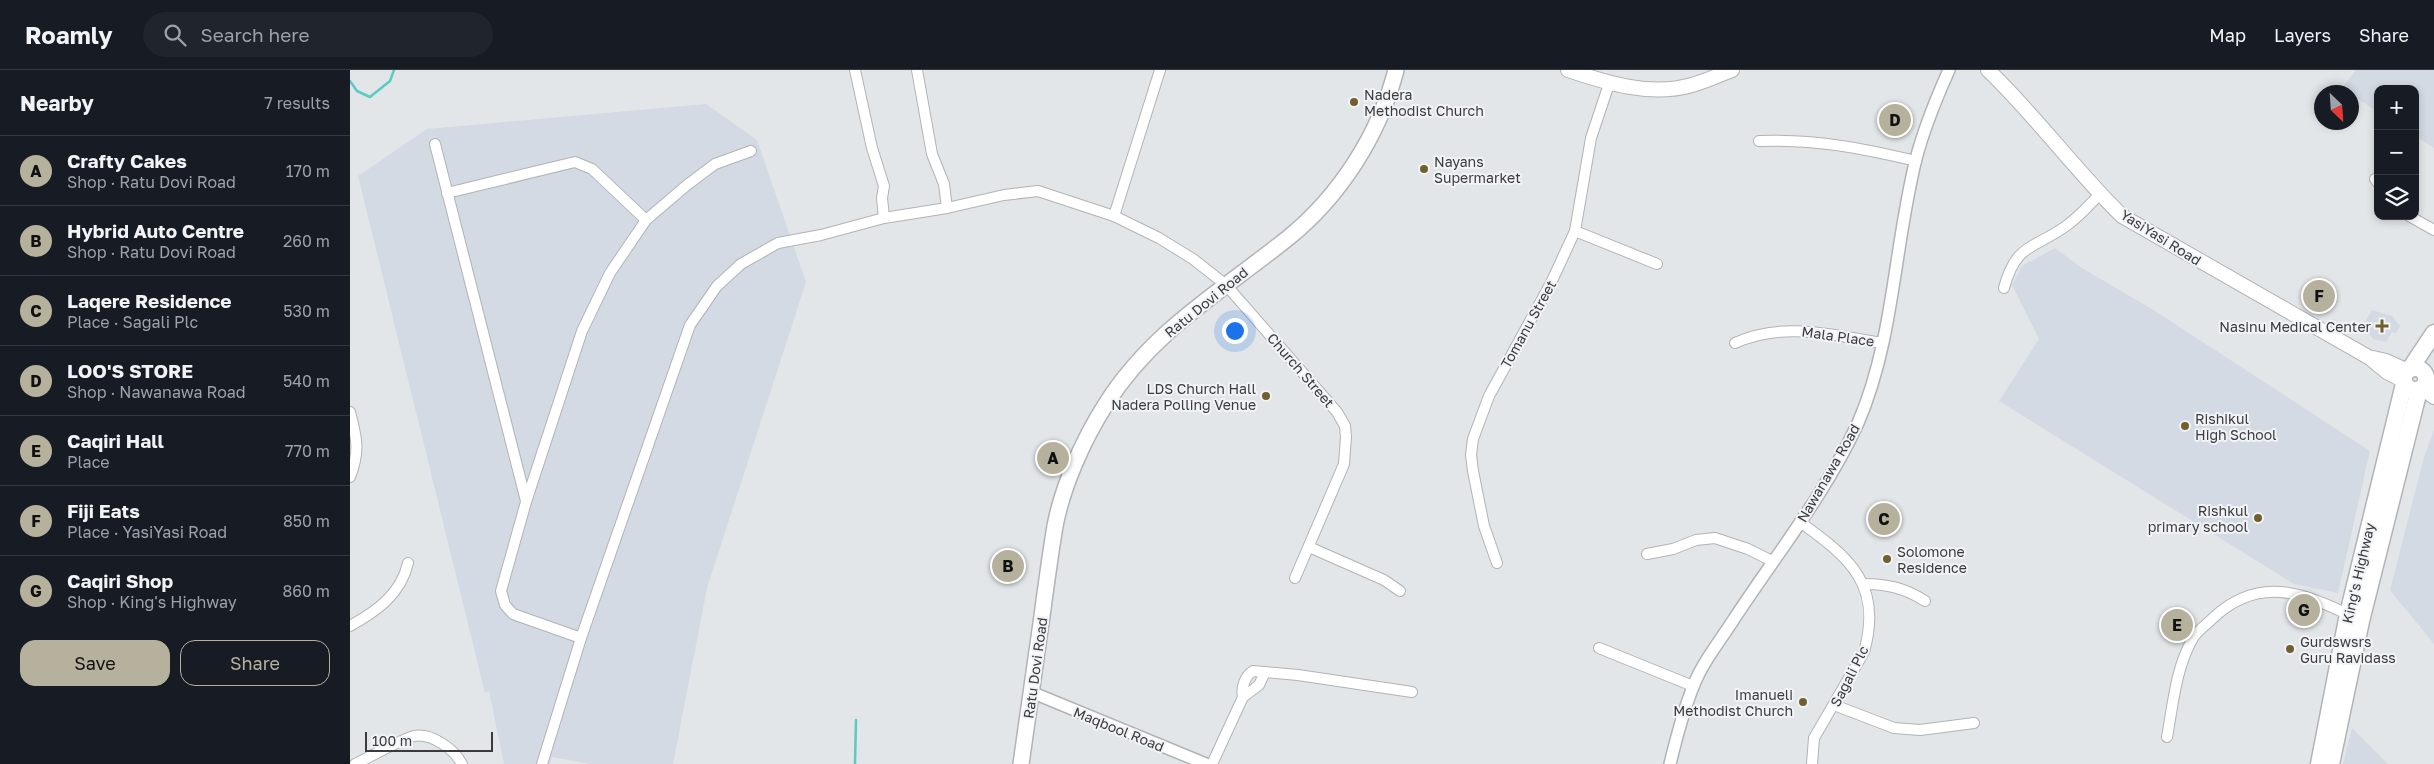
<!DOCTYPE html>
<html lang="en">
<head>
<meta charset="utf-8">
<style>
  body { margin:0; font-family:"Golos Text",sans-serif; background:#20242c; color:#f1f3f6 }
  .controls { position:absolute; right:15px; top:15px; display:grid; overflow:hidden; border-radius:10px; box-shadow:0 2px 8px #0003 }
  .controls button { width:45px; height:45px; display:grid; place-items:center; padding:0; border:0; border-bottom:1px solid #363941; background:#171b24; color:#f1f3f6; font:25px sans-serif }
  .compass { position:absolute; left:1964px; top:15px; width:45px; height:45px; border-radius:50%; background:#171b24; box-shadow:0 2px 8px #0003; rotate:155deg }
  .scale { position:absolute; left:15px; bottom:12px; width:128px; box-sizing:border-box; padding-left:5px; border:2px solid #3b3b3d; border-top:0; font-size:14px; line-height:18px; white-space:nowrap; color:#3b3b3d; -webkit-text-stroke:4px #f1f3f6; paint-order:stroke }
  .you { position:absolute; left:884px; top:260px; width:18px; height:18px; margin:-12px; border:4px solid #fff; border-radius:50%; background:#1a73e8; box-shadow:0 0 0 8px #1a73e833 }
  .badge { display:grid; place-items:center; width:32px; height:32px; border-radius:50%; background:#b6b19c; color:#111; font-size:16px; font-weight:700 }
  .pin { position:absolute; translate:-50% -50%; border:2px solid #fff; box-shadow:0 1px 5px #0006 }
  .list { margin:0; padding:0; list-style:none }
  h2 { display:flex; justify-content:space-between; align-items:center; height:65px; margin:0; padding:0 20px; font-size:21px }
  h2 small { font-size:16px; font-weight:400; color:#9ea1a6 }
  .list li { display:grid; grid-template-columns:32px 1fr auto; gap:15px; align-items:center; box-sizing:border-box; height:70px; padding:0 20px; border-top:1px solid #363941 }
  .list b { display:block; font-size:19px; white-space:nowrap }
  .list p { margin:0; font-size:16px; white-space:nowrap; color:#9ea1a6 }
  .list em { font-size:16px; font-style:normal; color:#9ea1a6 }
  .actions { display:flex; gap:10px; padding:15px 20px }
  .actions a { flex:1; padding:11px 0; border:1px solid #b6b19c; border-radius:15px; text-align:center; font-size:18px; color:#b6b19c }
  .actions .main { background:#b6b19c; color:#111 }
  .icon { flex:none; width:28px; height:28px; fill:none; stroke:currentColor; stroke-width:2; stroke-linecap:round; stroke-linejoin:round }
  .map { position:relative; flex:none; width:2084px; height:694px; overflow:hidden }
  header { display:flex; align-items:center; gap:30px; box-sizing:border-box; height:70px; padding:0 25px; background:#171b24; border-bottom:1px solid #363941 }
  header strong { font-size:24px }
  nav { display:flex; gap:28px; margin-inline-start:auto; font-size:18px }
  .search { width:350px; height:45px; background:#20242c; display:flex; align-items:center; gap:12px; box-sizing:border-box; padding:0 18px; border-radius:28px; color:#9ea1a6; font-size:19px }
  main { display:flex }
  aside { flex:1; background:#171b24 }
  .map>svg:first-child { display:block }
</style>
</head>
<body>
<header>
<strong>Roamly</strong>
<div class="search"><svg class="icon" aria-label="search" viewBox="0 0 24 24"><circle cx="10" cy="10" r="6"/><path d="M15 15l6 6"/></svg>Search here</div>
<nav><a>Map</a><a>Layers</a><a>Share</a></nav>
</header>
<main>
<aside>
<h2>Nearby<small>7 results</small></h2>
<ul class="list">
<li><span class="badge">A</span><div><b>Crafty Cakes</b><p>Shop · Ratu Dovi Road</p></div><em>170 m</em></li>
<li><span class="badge">B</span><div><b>Hybrid Auto Centre</b><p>Shop · Ratu Dovi Road</p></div><em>260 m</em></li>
<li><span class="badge">C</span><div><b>Laqere Residence</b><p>Place · Sagali Plc</p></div><em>530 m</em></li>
<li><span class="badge">D</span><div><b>LOO'S STORE</b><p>Shop · Nawanawa Road</p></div><em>540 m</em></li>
<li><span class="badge">E</span><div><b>Caqiri Hall</b><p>Place</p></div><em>770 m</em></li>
<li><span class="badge">F</span><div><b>Fiji Eats</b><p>Place · YasiYasi Road</p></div><em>850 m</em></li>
<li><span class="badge">G</span><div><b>Caqiri Shop</b><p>Shop · King's Highway</p></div><em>860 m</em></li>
</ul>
<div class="actions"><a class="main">Save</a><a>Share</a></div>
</aside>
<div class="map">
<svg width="2084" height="694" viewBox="0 0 2084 694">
  <rect width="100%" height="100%" fill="#e3e6e8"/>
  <!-- built -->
  <g fill="#d3dae3">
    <path d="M 2006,0 L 2084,0 L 2084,78 L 2065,66 L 2065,19 L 2028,19 L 2028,42 L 2002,25 L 2002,22 L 1992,18 Z"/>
    <path d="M 356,34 L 407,70 L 456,212 L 357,518 L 323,694 L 240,694 L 202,687 L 200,694 L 154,694 L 139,621 L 135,623 L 8,106 L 77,59 Z"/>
    <path d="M 1705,178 L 1732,198 L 1805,241 L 2020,381 L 1988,523 L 1944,514 L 1649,331 L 1689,269 L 1662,215 L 1672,196 Z"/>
    <path d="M 2022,240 L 2042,246 L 2050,256 L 2046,263 L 2042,262 L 2036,272 L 2023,269 L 2013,256 Z"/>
    <path d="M 2084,360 L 2084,574 L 2040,520 L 2074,387 Z"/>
    <path d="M 2002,658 L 2038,694 L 1993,694 Z"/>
  </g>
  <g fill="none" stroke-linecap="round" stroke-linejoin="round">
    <!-- stream -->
    <g stroke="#59cbc1" stroke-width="2.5">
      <path d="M 0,11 L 7,21 L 20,27 L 40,11 L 44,0"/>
      <path d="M 505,694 L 506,650"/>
    </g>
    <!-- minor casing -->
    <g stroke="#b1b3b6" stroke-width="12">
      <g id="minor">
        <path d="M 505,0 L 522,78 L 534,116 L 532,128 L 534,148"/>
        <path d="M 567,0 L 582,84 L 594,114 L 597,138"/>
        <path d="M 1409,71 C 1466,69 1511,78 1566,91"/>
        <path d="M 85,74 L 176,431"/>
        <path d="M 2025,109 L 2028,113"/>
        <path d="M 97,123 L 225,92 L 242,99 L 296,150"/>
        <path d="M 764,146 L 810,0"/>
        <path d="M 2059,146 L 2084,160"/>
        <path d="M 1225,161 L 1307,194"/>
        <path d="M 1654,218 C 1666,173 1684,179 1716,156 C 1729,147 1739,135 1750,124"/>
        <path d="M 1385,273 C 1433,251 1482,265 1532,273"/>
        <path d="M 0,342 C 7,368 10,382 0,407"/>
        <path d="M 1450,452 C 1500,488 1533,515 1514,582 L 1464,668 L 1462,694"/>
        <path d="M 959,477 L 1034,510 L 1050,521"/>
        <path d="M 1297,484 L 1323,479 L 1346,470 L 1365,468 L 1398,479 L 1422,491"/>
        <path d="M 1147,493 L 1134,456 L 1123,401 L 1121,385 L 1123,369 L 1139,326 L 1201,213 L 1225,161 L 1241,68 L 1259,14"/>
        <path d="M 1514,514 C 1537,514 1555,518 1575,531"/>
        <path d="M 0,556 C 27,541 51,524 58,493"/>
        <path d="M 231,568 L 163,544 L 155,535 L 151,521 L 176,432 L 232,261 L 260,203 L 296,150 L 337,115 L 365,94 L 401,81"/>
        <path d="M 1249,578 L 1343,616"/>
        <path d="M 893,627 L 909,615 L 915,602"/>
        <path d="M 1484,635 L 1544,658 L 1570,660 L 1624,653"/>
        <path d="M 1817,667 C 1823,634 1826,597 1843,568 C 1847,561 1856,555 1862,549 C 1907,506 1952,521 2001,546"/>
        <path d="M 5,694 C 18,688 52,669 64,666 C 82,663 104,679 112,694"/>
        <path d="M 192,694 L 231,568 L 340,255 L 367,216 L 391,194 L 428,173 L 471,165 L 534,148 L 597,138 L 654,125 L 688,121 L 764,146 L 809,168 L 843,189 L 876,215 L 987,342 L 995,356 L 996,367 L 994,394 L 945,508"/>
        <path d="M 862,694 L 893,627 C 891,617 895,606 903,601 L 948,605 L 1062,622"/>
      </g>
    </g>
    <!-- tertiary casing -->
    <g stroke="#b1b3b6" stroke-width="14">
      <g id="tertiary">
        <path d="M 681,622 L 856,694"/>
        <path d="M 1320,694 C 1326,669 1333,642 1343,617 C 1352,593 1370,571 1384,549 C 1426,485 1476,423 1508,353 C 1544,270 1544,176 1566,89 C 1574,58 1586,29 1599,0"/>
      </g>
    </g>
    <!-- secondary casing -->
    <g stroke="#b1b3b6" stroke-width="16">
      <g id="secondary">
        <path d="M 1218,0 C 1257,13 1301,27 1342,15 C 1356,11 1369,5 1382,0"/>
        <path d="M 1638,0 C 1686,46 1725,100 1772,146 L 2020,288 L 2037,302 L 2054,311"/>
        <path d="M 2023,288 L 2036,291 L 2058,301"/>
        <path d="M 2077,309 L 2084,313"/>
        <path d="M 2072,318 L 2084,327"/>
      </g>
    </g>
    <!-- primary casing -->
    <g stroke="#b1b3b6" stroke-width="18">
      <path id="primary" d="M 671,694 C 678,645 685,596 692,546 C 696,516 700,486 705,456 C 713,415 733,370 756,334 C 803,260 872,221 938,168 C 990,126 1029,65 1046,0"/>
    </g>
    <!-- trunk casing -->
    <g stroke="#b1b3b6" stroke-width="19">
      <g id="trunk">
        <circle cx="2065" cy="309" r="11"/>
        <path d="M 2060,299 L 2084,263"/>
        <path d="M 1969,694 L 1998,544 L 2054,314"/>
        <path d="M 1981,694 L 2011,551 L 2069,320"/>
      </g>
    </g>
    <!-- minor -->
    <use href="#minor" stroke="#fff" stroke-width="10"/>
    <!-- tertiary -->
    <use href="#tertiary" stroke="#fff" stroke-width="11"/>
    <!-- secondary -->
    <use href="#secondary" stroke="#fff" stroke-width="14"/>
    <!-- primary -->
    <use href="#primary" stroke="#fff" stroke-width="15"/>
    <!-- trunk -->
    <use href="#trunk" stroke="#fff" stroke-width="16"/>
  </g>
  <!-- markers -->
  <g fill="#6f602d" stroke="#f1f3f6" stroke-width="2">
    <circle cx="1004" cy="32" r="5"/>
    <circle cx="1074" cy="99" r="5"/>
    <path d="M2029.5 248.5h5v5h5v5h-5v5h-5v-5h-5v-5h5z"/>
    <circle cx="916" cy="326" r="5"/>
    <circle cx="1835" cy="356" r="5"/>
    <circle cx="1908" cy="448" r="5"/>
    <circle cx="1537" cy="489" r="5"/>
    <circle cx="1940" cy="579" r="5"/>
    <circle cx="1453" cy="632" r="5"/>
  </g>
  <g text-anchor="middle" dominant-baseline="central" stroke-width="4" stroke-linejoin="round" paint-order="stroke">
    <!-- poi labels -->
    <g font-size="14" fill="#3b3b3d" stroke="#f1f3f6" text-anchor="start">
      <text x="1014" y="24">Nadera<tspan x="1014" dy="16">Methodist Church</tspan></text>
      <text x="1084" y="91">Nayans<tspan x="1084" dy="16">Supermarket</tspan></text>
      <text x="2021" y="256" text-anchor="end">Nasinu Medical Center</text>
      <text x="906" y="318" text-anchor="end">LDS Church Hall<tspan x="906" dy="16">Nadera Polling Venue</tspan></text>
      <text x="1845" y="348">Rishikul<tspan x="1845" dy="16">High School</tspan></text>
      <text x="1898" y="440" text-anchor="end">Rishkul<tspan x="1898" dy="16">primary school</tspan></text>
      <text x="1547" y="481">Solomone<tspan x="1547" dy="16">Residence</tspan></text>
      <text x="1950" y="571">Gurdswsrs<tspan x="1950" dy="16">Guru Ravidass</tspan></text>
      <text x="1443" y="624" text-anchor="end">Imanueli<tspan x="1443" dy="16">Methodist Church</tspan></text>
    </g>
    <!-- street labels -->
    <g font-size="14" fill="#3b3b3d" stroke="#f1f3f6">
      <text transform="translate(1811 167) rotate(32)">YasiYasi Road</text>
      <text transform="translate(856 232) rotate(-39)">Ratu Dovi Road</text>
      <text transform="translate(1178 254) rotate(-61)">Tomanu Street</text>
      <text transform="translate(1488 266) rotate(8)">Mala Place</text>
      <text transform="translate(951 300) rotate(49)">Church Street</text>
      <text transform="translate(1478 403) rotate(-60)">Nawanawa Road</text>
      <text transform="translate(2008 503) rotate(-77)">King's Highway</text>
      <text transform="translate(685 598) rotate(-82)">Ratu Dovi Road</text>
      <text transform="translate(1499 606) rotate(-63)">Sagali Plc</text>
      <text transform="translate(769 659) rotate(22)">Maqbool Road</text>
    </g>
  </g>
</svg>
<div class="controls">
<button>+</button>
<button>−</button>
<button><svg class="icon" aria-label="layers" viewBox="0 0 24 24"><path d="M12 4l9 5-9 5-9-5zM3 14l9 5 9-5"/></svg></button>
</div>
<svg class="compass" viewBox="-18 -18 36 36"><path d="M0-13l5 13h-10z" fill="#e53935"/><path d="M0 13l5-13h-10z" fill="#9ea1a6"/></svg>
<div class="scale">100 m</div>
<div class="you"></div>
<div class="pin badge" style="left:703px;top:388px">A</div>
<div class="pin badge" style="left:658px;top:496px">B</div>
<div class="pin badge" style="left:1534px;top:449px">C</div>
<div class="pin badge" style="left:1545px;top:50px">D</div>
<div class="pin badge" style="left:1827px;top:555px">E</div>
<div class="pin badge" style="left:1969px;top:226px">F</div>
<div class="pin badge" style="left:1954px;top:540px">G</div>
</div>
</main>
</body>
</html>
